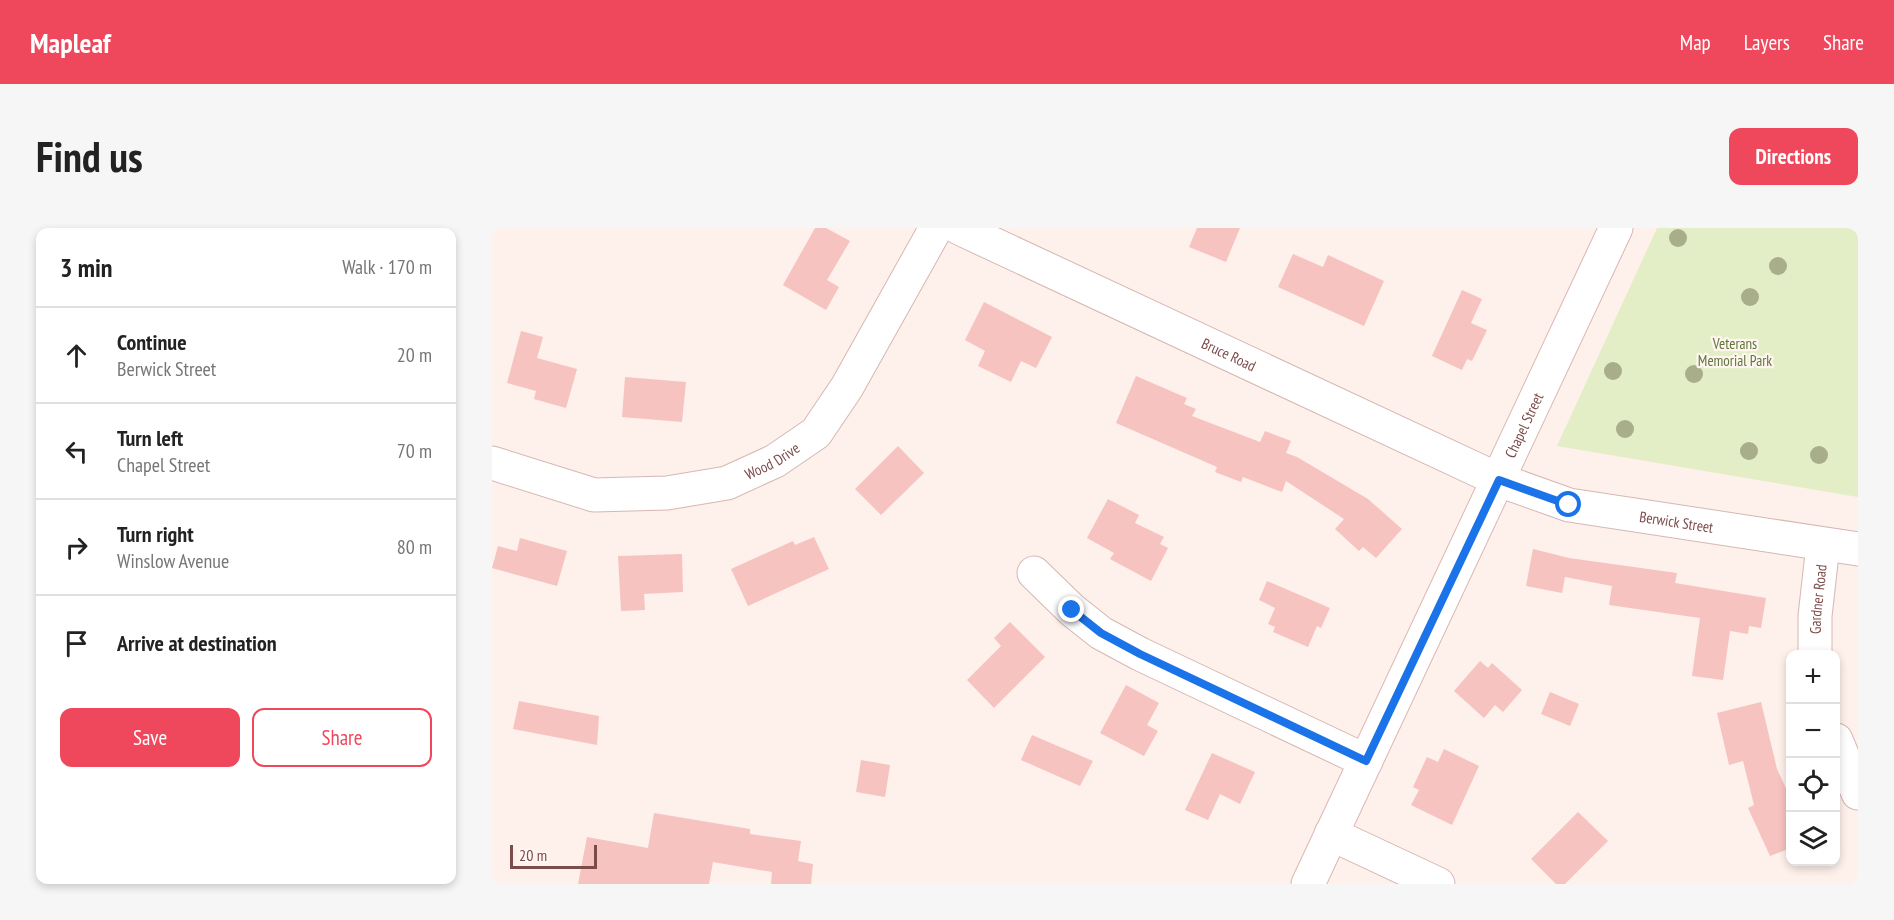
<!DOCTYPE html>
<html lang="en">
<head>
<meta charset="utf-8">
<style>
  body { margin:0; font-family:"PT Sans Narrow",sans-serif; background:#f6f6f6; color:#222 }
  .controls { position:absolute; right:18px; bottom:18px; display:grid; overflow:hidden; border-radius:12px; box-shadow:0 3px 9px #0003 }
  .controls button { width:54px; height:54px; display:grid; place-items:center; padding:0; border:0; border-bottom:2px solid #e0e0e0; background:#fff; color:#222; font:30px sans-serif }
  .scale { position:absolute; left:18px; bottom:15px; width:87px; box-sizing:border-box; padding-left:6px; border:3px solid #7c4b4a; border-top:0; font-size:16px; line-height:21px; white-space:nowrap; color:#7c4b4a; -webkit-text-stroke:4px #fff6f2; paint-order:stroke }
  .stop { position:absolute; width:18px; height:18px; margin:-14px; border:4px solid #1a73e8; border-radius:50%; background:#fff }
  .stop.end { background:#1a73e8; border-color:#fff; box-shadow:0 2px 6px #0008 }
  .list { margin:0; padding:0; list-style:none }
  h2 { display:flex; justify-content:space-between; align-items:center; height:78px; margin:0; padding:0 24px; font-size:26px }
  h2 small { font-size:20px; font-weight:400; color:#767676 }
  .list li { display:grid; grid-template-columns:39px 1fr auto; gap:18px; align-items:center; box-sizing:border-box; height:96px; padding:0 24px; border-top:2px solid #e0e0e0 }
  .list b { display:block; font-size:22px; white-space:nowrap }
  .list p { margin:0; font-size:20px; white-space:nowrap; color:#767676 }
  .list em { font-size:20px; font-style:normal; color:#767676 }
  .actions { display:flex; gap:12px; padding:18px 24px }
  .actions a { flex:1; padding:14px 0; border:2px solid #ef485c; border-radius:12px; text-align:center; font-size:21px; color:#ef485c }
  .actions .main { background:#ef485c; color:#fff }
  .icon { flex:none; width:33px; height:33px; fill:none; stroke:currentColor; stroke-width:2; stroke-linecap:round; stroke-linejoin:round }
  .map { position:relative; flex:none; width:1366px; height:656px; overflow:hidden; border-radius:12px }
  header { display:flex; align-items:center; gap:36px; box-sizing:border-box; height:84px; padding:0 30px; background:#ef485c; color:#fff }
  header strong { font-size:28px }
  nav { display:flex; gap:33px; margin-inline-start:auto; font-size:21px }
  .intro { display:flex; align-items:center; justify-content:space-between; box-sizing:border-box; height:144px; padding:0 36px }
  h1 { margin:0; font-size:42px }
  .button { padding:15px 27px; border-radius:12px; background:#ef485c; color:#fff; font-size:21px; font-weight:700 }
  main { display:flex; gap:36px; padding:0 36px }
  aside { flex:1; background:#fff; border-radius:12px; box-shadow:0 3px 9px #0003 }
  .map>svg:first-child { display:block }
</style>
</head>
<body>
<header>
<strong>Mapleaf</strong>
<nav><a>Map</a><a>Layers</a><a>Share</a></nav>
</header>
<div class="intro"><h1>Find us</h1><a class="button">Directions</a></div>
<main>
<aside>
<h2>3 min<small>Walk · 170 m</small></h2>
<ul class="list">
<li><svg class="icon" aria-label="ahead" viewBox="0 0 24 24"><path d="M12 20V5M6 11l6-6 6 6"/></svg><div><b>Continue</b><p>Berwick Street</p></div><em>20 m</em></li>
<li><svg class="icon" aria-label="left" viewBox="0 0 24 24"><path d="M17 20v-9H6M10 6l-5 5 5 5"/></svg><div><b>Turn left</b><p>Chapel Street</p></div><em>70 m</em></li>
<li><svg class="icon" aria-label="right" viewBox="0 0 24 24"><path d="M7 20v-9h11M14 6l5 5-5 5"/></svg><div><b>Turn right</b><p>Winslow Avenue</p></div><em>80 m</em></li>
<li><svg class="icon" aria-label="arrive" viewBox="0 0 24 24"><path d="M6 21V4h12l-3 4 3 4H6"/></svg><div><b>Arrive at destination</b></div></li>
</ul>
<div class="actions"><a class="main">Save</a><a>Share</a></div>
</aside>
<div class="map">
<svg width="1366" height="656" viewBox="0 0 1366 656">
  <rect width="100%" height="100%" fill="#fef0ea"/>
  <!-- green -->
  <path fill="#e4eec6" d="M 1165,0 L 1366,0 L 1366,269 L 1065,218 Z"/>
  <!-- building -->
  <g fill="#f6c3c0">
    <path d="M 323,0 L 334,0 L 358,13 L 335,52 L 347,59 L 334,82 L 291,57 Z"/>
    <path d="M 705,0 L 748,0 L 734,34 L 697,19 Z"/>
    <path d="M 801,26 L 831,39 L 836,27 L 892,53 L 872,98 L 786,59 Z"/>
    <path d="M 970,62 L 990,71 L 979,95 L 995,102 L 980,133 L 975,131 L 970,142 L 940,128 Z"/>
    <path d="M 492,74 L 560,109 L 544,140 L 529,133 L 519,154 L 486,138 L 493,123 L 473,112 Z"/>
    <path d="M 29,103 L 51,109 L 45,130 L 85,141 L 74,180 L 42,171 L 44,163 L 15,155 Z"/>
    <path d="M 644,148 L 695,170 L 692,176 L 704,181 L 700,188 L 768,214 L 773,203 L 799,213 L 794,225 L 805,229 L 876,271 L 910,301 L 884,330 L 871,319 L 867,323 L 843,301 L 852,291 L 794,253 L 790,264 L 751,249 L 749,254 L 723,244 L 725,239 L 624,195 Z"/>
    <path d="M 133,149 L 194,154 L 190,194 L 130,189 Z"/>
    <path d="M 406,218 L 432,245 L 389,287 L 363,261 Z"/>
    <path d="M 616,271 L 647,287 L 643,295 L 672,309 L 668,316 L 676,320 L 659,353 L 618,331 L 622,325 L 595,310 Z"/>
    <path d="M 322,309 L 337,341 L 256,378 L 239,341 L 301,313 L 303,317 Z"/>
    <path d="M 28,310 L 75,323 L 65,358 L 0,340 L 6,318 L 25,323 Z"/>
    <path d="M 1041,321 L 1077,330 L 1185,345 L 1183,355 L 1274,370 L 1269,400 L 1257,398 L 1256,406 L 1238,403 L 1231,452 L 1200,448 L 1208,390 L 1117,377 L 1120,358 L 1073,349 L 1070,365 L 1034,358 Z"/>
    <path d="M 190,326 L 191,364 L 152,366 L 153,382 L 129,383 L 126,328 Z"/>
    <path d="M 775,353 L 838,380 L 829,400 L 825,398 L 816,419 L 781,404 L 783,399 L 776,396 L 783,380 L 767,372 Z"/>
    <path d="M 518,394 L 553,429 L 502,480 L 475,452 L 509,418 L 502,410 Z"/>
    <path d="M 988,433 L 996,440 L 1000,435 L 1030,462 L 1011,484 L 1003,477 L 992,490 L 962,463 Z"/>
    <path d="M 634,457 L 667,475 L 655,497 L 666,503 L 652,528 L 608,505 Z"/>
    <path d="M 1058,464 L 1087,476 L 1078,498 L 1049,486 Z"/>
    <path d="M 27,473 L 107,488 L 105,517 L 21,501 Z"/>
    <path d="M 1269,474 L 1285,541 L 1299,571 L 1299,620 L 1278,628 L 1256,580 L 1262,577 L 1251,533 L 1237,537 L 1225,485 Z"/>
    <path d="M 540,507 L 601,533 L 588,558 L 529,532 Z"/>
    <path d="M 952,521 L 987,538 L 960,597 L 919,577 L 927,562 L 921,559 L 935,529 L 946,534 Z"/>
    <path d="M 720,525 L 763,544 L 748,576 L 728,566 L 716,592 L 693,582 Z"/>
    <path d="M 369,532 L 398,537 L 393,569 L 364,564 Z"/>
    <path d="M 1086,584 L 1116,613 L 1073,656 L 1064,656 L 1039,631 Z"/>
    <path d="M 162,585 L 258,601 L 258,606 L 309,613 L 306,633 L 321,636 L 319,656 L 279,656 L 280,644 L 221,634 L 217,656 L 86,656 L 95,609 L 156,620 Z"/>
  </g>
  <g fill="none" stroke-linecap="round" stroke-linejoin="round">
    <!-- minor casing -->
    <g stroke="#d6b7b3" stroke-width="35">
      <g id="minor">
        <path id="s1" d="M 467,0 L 1007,252"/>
        <path id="s2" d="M 0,235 L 102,267 L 175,265 L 235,255 L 283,233 L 324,205 L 355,159 L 444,0"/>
        <path d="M 542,345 L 580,382 L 609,405 L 648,426 L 874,533"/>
        <path id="s3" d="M 1323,427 L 1323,388 L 1331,317"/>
        <path d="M 1344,512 L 1366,565"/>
      </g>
    </g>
    <!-- tertiary casing -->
    <g stroke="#d6b7b3" stroke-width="35">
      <g id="tertiary">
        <path id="s4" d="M 1007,252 L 1077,277 L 1366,321"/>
        <path d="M 839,606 L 946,656"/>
      </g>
    </g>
    <!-- secondary casing -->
    <g stroke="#dcb6b2" stroke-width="35">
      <g id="secondary">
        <path id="s5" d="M 816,656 L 1124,0"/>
      </g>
    </g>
    <!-- minor -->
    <use href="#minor" stroke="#fff" stroke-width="33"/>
    <!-- tertiary -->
    <use href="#tertiary" stroke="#fff" stroke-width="33"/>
    <!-- secondary -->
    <use href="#secondary" stroke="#fff" stroke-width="33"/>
  </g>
  <!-- trees -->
  <g fill="#a8ad8a">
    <circle cx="1186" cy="10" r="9"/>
    <circle cx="1286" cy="38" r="9"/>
    <circle cx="1258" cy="69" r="9"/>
    <circle cx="1121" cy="143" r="9"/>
    <circle cx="1202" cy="146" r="9"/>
    <circle cx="1133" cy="201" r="9"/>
    <circle cx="1257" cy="223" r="9"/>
    <circle cx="1327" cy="227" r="9"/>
  </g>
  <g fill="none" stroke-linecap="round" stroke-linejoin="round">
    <!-- route -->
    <path stroke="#1a73e8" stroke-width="8" d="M 580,382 L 609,405 L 648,426 L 874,533 L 1007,252 L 1077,277"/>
  </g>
  <g text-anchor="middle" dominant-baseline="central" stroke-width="4.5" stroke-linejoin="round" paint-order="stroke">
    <!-- park labels -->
    <g font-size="15" fill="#61763b" stroke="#fff6f2">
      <text x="1243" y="115">Veterans<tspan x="1243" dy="17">Memorial Park</tspan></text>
    </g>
    <!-- street labels -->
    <g font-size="15" fill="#7c4b4a" stroke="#fff6f2">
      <text stroke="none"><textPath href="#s1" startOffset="298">Bruce Road</textPath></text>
      <text stroke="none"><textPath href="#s5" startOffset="507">Chapel Street</textPath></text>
      <text stroke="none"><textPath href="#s2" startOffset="291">Wood Drive</textPath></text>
      <text stroke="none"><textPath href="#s4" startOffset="183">Berwick Street</textPath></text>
      <text stroke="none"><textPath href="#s3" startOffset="56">Gardner Road</textPath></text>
    </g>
  </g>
</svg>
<div class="controls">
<button>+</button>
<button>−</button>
<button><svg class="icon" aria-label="locate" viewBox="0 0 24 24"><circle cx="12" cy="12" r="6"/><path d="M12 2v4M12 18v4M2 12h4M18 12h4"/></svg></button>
<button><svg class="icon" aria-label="layers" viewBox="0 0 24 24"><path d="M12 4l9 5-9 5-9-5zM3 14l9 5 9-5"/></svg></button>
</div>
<div class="scale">20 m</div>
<div class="stop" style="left:1077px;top:277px"></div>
<div class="stop end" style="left:580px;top:382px"></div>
</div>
</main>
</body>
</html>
